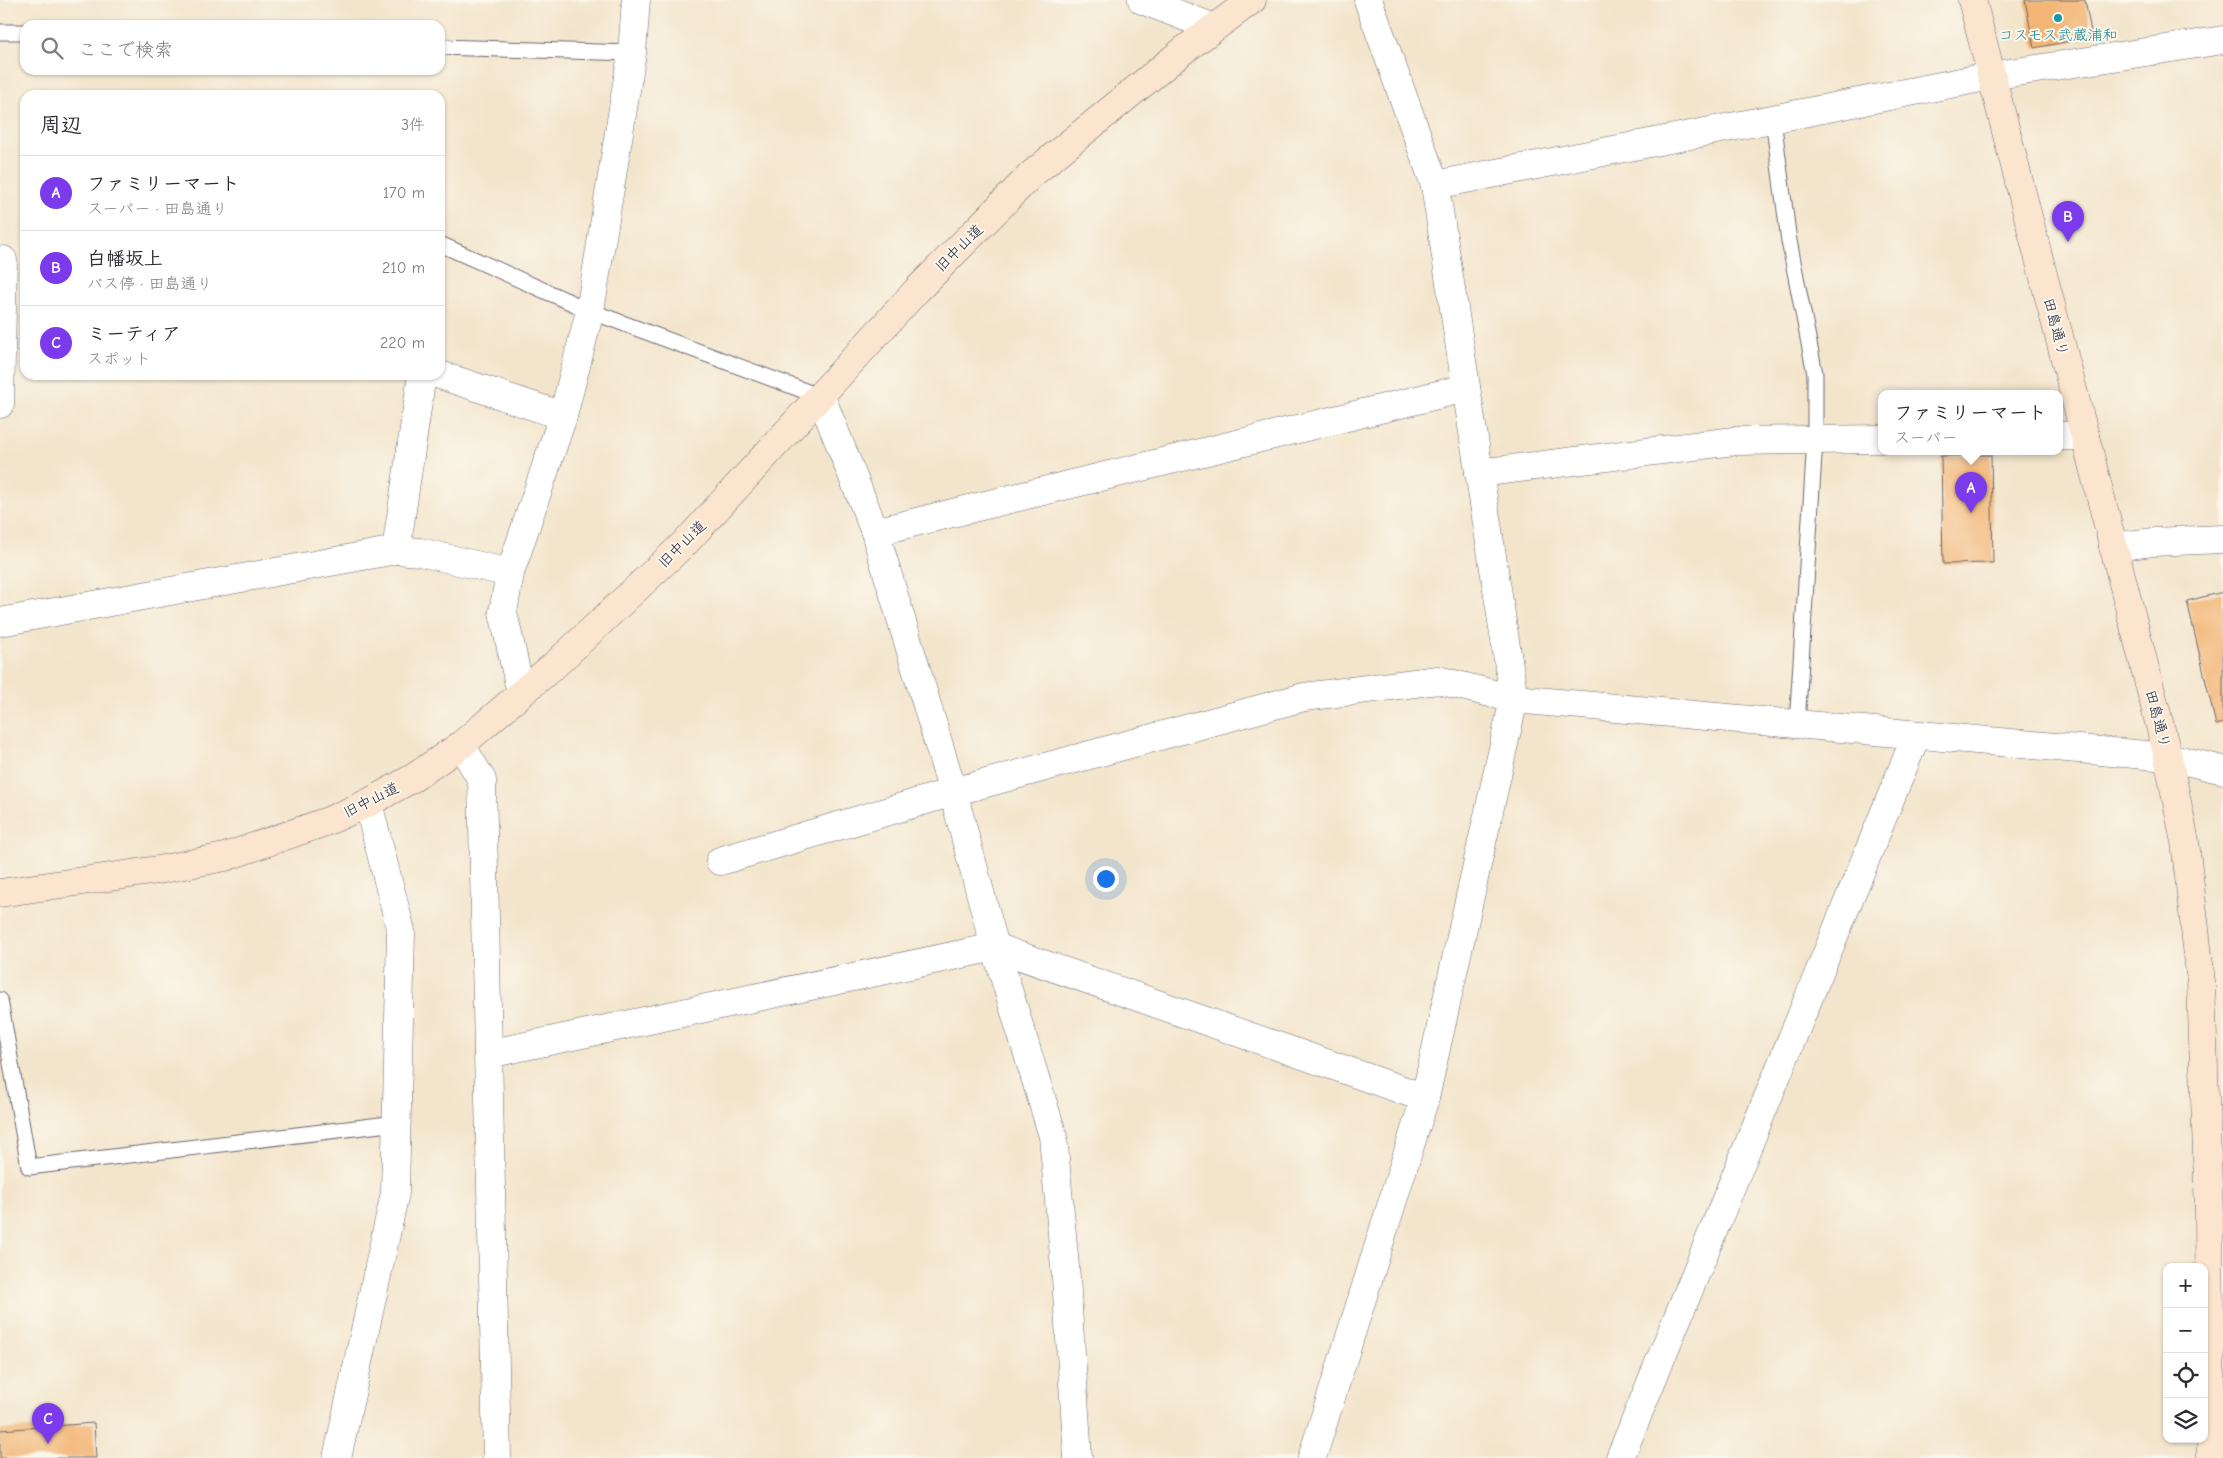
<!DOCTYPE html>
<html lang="ja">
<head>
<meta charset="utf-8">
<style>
  body { margin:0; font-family:"Comic Neue","Klee One",sans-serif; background:#f7f7f7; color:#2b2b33 }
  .controls { position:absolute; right:15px; bottom:15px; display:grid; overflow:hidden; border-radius:10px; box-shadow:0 1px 4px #0004 }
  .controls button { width:45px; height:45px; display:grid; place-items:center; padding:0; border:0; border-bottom:1px solid #e1e1e2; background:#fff; color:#2b2b33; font:25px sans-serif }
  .you { position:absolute; left:1105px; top:878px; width:18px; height:18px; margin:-12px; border:4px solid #fff; border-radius:50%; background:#1a73e8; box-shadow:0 0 0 8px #1a73e833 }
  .badge { display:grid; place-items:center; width:32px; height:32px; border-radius:50%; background:#7c3aed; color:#fff; font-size:16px; font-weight:700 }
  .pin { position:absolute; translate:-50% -41px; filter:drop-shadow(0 1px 2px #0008) }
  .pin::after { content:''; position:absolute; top:26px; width:18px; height:15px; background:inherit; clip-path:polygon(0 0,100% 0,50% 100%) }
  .popup { position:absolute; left:1878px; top:390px; width:185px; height:65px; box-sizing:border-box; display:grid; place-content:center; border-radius:10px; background:#fff; filter:drop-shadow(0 1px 4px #0005); font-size:16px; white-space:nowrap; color:#7c7c81 }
  .popup b { font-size:19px; color:#2b2b33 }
  .popup::after { content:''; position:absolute; left:50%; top:100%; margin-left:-10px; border:10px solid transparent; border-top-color:#fff }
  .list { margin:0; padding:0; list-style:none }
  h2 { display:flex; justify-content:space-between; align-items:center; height:65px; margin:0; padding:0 20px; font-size:21px }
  h2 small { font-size:16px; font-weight:400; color:#7c7c81 }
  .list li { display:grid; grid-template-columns:32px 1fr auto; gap:15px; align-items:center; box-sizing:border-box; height:75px; padding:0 20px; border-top:1px solid #e1e1e2 }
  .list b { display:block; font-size:19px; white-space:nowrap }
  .list p { margin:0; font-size:16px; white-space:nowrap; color:#7c7c81 }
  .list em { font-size:16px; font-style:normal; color:#7c7c81 }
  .icon { flex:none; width:28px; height:28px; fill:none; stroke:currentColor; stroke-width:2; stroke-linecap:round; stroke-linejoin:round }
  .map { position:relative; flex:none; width:2223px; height:1458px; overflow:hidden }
  .search { position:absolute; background:#fff; box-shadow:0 1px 4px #0004; left:20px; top:20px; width:425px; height:55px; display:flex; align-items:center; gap:12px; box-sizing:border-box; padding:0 18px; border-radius:15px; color:#7c7c81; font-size:19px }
  .panel { position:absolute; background:#fff; box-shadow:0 1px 4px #0004; left:20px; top:90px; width:425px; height:290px; border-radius:15px }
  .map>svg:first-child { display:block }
</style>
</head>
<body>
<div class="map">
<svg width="2223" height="1458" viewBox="0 0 2223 1458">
  <rect width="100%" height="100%" fill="#fbf7ec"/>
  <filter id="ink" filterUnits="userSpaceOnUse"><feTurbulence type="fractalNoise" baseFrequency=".02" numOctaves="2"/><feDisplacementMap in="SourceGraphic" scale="10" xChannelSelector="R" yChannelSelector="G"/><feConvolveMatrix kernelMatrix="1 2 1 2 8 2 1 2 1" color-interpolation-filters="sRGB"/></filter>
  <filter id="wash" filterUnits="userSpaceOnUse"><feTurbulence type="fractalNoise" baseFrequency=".0096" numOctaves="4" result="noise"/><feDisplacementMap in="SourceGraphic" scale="20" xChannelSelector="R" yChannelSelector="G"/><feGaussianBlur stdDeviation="1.12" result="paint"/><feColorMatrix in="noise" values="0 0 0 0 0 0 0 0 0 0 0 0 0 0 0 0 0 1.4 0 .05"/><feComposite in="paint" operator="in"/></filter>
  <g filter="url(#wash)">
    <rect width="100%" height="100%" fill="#f3e5cc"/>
    <g id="blocks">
      <!-- building -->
      <g fill="#f3b676">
        <path d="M 2025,0 L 2085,0 L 2092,37 L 2034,48 Z"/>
        <path d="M 1991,455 L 1993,563 L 1943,564 L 1941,456 Z"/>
        <path d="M 2223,592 L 2223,723 L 2216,725 L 2187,601 Z"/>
        <path d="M 94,1423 L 96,1458 L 0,1458 L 0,1430 Z"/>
      </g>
    </g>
  </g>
  <g filter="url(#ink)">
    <use href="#blocks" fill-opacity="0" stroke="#6b666e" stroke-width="1"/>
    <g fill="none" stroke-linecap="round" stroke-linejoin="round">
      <!-- service casing -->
      <g stroke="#6b666e" stroke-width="17">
        <g id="service">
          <path d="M 0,32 L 25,32"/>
          <path d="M 440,47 L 632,53"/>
          <path d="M 1773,119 L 1789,241 L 1815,374 L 1815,440 L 1797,725"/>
          <path d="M 440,244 L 590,311 L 821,397"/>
          <path d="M 0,1000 L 29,1167 L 397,1123"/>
        </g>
      </g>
      <!-- minor casing -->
      <g stroke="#6b666e" stroke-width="29">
        <g id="minor">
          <path d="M 1435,185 L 1991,76 L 2223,40"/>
          <path d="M 440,375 L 563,416"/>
          <path d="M 821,397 L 875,532 L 953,792 L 995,947 L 1053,1136 L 1066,1278 L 1078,1458"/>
          <path d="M 0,404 L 3,260"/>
          <path d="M 2060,436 L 2085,436"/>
          <path d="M 1479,473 L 1734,441 L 1882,439"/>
          <path d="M 875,532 L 1466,388"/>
          <path d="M 2113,547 L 2153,542 L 2223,539"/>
          <path d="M 396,550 L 420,552 L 510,573"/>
          <path d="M 0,622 L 396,550 L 422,375"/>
          <path d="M 521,693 L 503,612 L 510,573 L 563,416 L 590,311 L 632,53 L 636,0"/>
          <path d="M 461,745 L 482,780 L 497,1458"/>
          <path d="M 720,861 L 953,792 L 1304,697 L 1438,680 L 1514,699 L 2168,757 L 2223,770"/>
          <path d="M 488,1054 L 995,947 L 1425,1098"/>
          <path d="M 337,1458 L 395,1193 L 401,931 L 368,803"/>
          <path d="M 1312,1458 L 1425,1098 L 1514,699 L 1435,185 L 1368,0"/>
          <path d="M 1620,1458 L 1916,736"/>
        </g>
      </g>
      <!-- tertiary casing -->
      <g stroke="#6b666e" stroke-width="29">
        <path id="tertiary" d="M 1142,0 L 1214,28"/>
      </g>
      <!-- secondary casing -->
      <g stroke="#6b666e" stroke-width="29">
        <g id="secondary">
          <path d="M 1972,0 L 2168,757 L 2185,842 L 2201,982 L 2209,1213 L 2211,1458"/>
          <path d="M 0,893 L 158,870 L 225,857 L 328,821 L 368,803 L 413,778 L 461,745 L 559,661 L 688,540 L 917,290 L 1032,174 L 1184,50 L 1252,0"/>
        </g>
      </g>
      <!-- service -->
      <use href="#service" stroke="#fff" stroke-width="15"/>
      <!-- minor -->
      <use href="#minor" stroke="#fff" stroke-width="28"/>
      <!-- tertiary -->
      <use href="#tertiary" stroke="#fff" stroke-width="28"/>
      <!-- secondary -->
      <use href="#secondary" stroke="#fbe5cf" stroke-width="28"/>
    </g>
  </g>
  <!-- markers -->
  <circle fill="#0f9aa8" stroke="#fbf7ec" stroke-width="2" cx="2058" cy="18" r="5"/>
  <g text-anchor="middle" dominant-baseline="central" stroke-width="4" stroke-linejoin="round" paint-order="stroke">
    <!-- culture labels -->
    <g font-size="15" fill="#0d838f" stroke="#fbf7ec">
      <text x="2058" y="35">コスモス武蔵浦和</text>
    </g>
    <!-- street labels -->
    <g font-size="15" fill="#22223b" stroke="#fbf7ec">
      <text transform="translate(959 248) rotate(-45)">旧中山道</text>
      <text transform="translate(2056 327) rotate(75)">田島通り</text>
      <text transform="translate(682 544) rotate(-45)">旧中山道</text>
      <text transform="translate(2158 719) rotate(75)">田島通り</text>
      <text transform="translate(371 800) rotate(-27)">旧中山道</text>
    </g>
  </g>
</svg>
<div class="controls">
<button>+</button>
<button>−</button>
<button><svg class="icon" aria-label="locate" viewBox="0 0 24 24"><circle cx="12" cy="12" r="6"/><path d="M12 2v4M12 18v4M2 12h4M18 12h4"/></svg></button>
<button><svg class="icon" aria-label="layers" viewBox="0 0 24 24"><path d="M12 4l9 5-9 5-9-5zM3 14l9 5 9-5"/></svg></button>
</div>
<div class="you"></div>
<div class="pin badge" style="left:1971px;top:513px">A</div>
<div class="popup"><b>ファミリーマート</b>スーパー</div>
<div class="pin badge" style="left:2068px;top:242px">B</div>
<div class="pin badge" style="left:48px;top:1444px">C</div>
<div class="search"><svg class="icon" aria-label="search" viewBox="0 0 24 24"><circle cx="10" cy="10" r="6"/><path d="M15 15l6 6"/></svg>ここで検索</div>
<section class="panel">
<h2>周辺<small>3件</small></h2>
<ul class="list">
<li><span class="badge">A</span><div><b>ファミリーマート</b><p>スーパー · 田島通り</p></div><em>170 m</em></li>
<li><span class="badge">B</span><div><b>白幡坂上</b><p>バス停 · 田島通り</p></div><em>210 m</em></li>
<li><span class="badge">C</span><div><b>ミーティア</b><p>スポット</p></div><em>220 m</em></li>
</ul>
</section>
</div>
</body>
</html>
